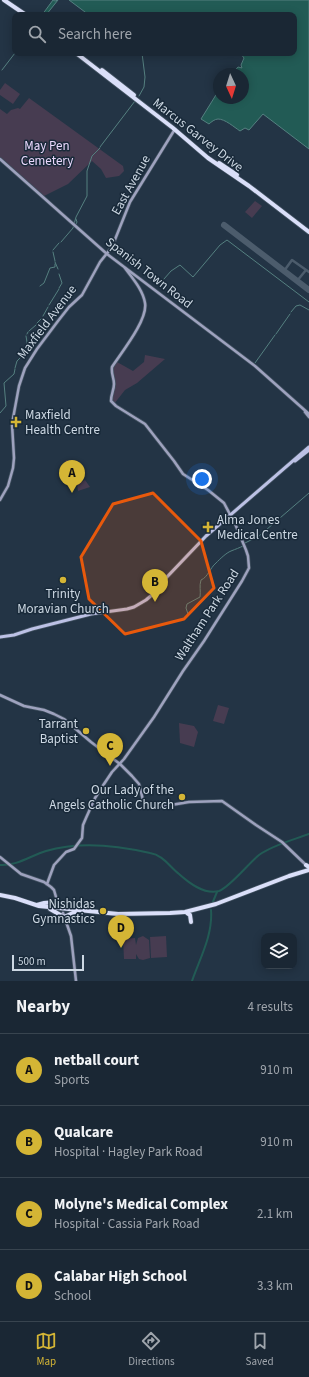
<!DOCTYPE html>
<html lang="en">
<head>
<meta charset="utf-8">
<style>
  body { margin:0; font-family:"Source Sans 3",sans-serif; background:#232f3c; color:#f1f3f6 }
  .controls { position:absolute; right:12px; bottom:12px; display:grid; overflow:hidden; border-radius:8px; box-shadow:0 2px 10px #0003 }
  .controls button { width:36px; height:36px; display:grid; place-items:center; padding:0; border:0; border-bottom:1px solid #38444f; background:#1a2734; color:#f1f3f6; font:20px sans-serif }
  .compass { position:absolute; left:213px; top:68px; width:36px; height:36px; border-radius:50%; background:#1a2734; box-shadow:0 2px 10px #0003; rotate:176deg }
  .scale { position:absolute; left:12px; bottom:10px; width:72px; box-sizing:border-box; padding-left:4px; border:2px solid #cdd8e3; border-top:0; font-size:11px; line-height:14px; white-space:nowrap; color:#cdd8e3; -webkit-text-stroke:3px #192a3a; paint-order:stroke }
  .you { position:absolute; left:202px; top:479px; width:14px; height:14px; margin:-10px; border:3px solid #fff; border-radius:50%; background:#1a73e8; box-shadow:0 0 0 6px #1a73e833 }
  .badge { display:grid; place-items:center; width:26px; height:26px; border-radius:50%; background:#d4b535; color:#111; font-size:13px; font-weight:700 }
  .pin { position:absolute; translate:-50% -33px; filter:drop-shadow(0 1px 2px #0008) }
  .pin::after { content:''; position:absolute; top:21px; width:14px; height:12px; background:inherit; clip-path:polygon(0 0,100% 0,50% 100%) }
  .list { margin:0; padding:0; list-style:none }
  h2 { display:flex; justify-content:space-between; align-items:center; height:52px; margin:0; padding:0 16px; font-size:17px }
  h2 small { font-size:13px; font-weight:400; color:#9fa5ac }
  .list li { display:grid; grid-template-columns:26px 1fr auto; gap:12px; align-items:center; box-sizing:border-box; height:72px; padding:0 16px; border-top:1px solid #38444f }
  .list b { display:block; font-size:15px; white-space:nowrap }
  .list p { margin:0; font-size:13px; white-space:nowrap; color:#9fa5ac }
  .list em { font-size:13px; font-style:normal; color:#9fa5ac }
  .icon { flex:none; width:22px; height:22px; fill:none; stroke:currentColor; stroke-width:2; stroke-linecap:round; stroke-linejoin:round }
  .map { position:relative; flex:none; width:309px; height:981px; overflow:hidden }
  .search { position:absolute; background:#1a2734; box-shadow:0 2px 10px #0003; left:12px; right:12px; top:12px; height:44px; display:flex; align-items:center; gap:10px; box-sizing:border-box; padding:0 14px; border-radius:8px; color:#9fa5ac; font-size:15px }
  .sheet { height:340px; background:#1a2734 }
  nav { display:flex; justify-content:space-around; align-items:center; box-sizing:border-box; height:56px; border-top:1px solid #38444f; background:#1a2734; font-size:11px; color:#9fa5ac }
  nav a { display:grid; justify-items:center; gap:2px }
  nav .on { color:#d4b535 }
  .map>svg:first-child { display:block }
</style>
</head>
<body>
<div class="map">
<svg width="309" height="981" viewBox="0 0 309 981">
  <rect width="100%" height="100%" fill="#233445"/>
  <!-- green -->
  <g fill="#473c51">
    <path d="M 5,83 L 20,94 L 13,104 L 0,95 L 0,90 Z"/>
    <path d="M 29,98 L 123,166 L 124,171 L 119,176 L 106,178 L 101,169 L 92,161 L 68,184 L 44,196 L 0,157 L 0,109 L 7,114 L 11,110 L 18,108 L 20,109 Z"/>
    <path d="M 255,201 L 262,206 L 252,218 L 245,212 Z"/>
    <path d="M 145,355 L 165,359 L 137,383 L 125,390 L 114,404 L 112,402 L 111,397 L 113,389 L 113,368 L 117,362 L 133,371 L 144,362 Z"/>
    <path d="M 66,460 L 80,465 L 77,474 L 62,469 Z"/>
    <path d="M 85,480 L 90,487 L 78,491 L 77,484 Z"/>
    <path d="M 218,705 L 229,708 L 224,724 L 213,721 Z"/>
    <path d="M 179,723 L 194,726 L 198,732 L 194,747 L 180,743 Z"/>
    <path d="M 143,936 L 149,940 L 150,958 L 143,960 L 139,959 L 136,954 L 136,959 L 124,959 L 123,939 L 135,938 L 136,945 L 138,938 Z"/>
    <path d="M 166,936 L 167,957 L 151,958 L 150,937 Z"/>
  </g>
  <!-- water -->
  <g fill="#225b55" stroke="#558080">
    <path d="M 53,0 L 55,1 L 58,0 L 46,15 L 42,15 Z"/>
    <path d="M 69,0 L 309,0 L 309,149 L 263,114 L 249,130 L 245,128 L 240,131 C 234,127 225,119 218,119 C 215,119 211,122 209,124 L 201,119 L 219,90 L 219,98 L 243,98 L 243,74 L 232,74 L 238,67 L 242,68 L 241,65 L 244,58 L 241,54 L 235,53 L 294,53 L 294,15 L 89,15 Z"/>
  </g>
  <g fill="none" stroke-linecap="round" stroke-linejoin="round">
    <!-- stream -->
    <g stroke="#558080" stroke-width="1">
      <path d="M 2,70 L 15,53"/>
      <path d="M 139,96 L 144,87 L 145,77 L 142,53"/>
      <path d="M 100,147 L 135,101"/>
      <path d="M 76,224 L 77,222 L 76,219"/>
      <path d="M 61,242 L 73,228 L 76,217 L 87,196 L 87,171 L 92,156 L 100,148"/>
      <path d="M 53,250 L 59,243"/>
      <path d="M 53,252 L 55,261"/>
      <path d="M 55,262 L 58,269"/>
      <path d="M 59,274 L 62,283 L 59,288"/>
      <path d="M 164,279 L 171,271 L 180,265 L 193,277 L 220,245 L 227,240 L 309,302"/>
      <path d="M 40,286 L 44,283 L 50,268 L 55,267 L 55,264"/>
      <path d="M 49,305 L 59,289"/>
      <path d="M 291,312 L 296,306 L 300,305 L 309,310"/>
      <path d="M 43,316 L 48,307"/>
      <path d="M 37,323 L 42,318"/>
      <path d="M 29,331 L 36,325"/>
      <path d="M 27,334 L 28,332"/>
      <path d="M 276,334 L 290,314"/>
      <path d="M 25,353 L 28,348 L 26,336"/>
      <path d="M 255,363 L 275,335"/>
      <path d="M 15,368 L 17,361 L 24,354"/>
      <path d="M 0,413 L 6,406 L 4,383 L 14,374 L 15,369"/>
      <path d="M 245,543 L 259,536 L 309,493"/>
      <path d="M 188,614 L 186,608 L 187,604 L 200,597 C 201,591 199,586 201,580 C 208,577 210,568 216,563 C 220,559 226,553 231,551 C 236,549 239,548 243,546"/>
    </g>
    <!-- canal -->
    <g stroke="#225b55" stroke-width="2">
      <path d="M 0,865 C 17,866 30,856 46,851 C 79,841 116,845 150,853 C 163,855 169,866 179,874 C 189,883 204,895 219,891 C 229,888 249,863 259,855 C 273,845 293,840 309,834"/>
      <path d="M 212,904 L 217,892"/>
      <path d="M 192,981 C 200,958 213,935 211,910"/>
    </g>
    <!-- taxiway -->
    <g stroke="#4c5c6c" stroke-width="2.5">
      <path d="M 284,271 L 292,260 L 309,272"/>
      <path d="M 297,281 L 306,270"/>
    </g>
    <!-- runway -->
    <path stroke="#4c5c6c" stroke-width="6" d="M 224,225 L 309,290"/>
    <!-- secondary casing -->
    <g stroke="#425261" stroke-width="4">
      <g id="secondary">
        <path d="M 0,159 L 107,254 L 255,366 L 309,414"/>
        <path d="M 305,412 L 309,417"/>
        <path d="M 0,500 L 8,486 L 13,468 L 14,458 L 12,424 L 19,386 L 25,368 L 37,349 L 58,321 L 69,307 L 82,295 L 100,262 L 112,247 L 130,202 L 175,129"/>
        <path d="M 0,695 L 24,706 L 44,710 L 54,714 L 64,719 L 91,742 L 120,764 L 132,776 L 139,784 L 143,800 L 148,806 L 159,807 L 189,802 L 222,801 L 256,825 L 282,842 L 306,865"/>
        <path d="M 0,857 L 21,874 L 44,882 L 51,887 L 54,890 L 58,904"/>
        <path d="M 47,884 L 54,865 L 66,852 L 74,849 L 82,838 L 83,825 L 86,818 L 95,798 L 104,784 L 112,772 L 124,759 L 154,717 L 183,671 L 204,641 L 242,581 L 249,568 L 248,556 L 246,550 L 236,526 L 224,503 L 208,490 L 183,474 L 174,461 L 145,424 L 116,406 L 111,401 C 111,394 114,390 114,384 C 114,378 111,374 112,367 C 121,353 148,320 145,303 C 143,290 133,279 125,268"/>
        <path d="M 63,913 L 71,936 L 76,981"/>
      </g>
    </g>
    <!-- primary casing -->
    <g stroke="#425261" stroke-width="4.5">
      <g id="primary">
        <path d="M 295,461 L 309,450"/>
        <path d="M 0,637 L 14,635 L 32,629 L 91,614 L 127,609 L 134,607 L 146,600 L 153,594 L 166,578 L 206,536 L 309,447"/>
      </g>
    </g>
    <!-- highway casing -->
    <g stroke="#425261" stroke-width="5.5">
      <g id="highway">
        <path d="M 4,0 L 26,15"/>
        <path d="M 76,53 L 173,128 L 208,158 L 249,186 L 309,232"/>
        <path d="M 102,70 L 134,95"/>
        <path d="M 219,163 L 237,175"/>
        <path d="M 306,865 L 309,867"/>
        <path d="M 0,895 L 15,898 L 39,906 L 118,914 L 170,913 L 185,912 L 216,904 L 289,876 L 309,870"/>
        <path d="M 37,905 C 49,901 58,902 70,908"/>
        <path d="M 50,909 L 64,917 L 75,912"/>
        <path d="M 187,913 L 190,915 L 191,922"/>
      </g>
    </g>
    <!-- secondary -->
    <use href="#secondary" stroke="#9ea2be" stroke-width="2.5"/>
    <!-- primary -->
    <use href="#primary" stroke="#bcc1e5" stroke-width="3"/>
    <!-- highway -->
    <use href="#highway" stroke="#dadff9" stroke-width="4"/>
  </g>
  <!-- marked area -->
  <path fill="#e8590c" fill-opacity="0.2" stroke="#e8590c" stroke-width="3" stroke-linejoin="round" d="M 153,493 L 201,541 L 214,588 L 184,619 L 125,634 L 89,599 L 81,557 L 113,504 Z"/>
  <!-- markers -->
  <g fill="#d4b535" stroke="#192a3a" stroke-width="1.5">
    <path d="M14 416h4v4h4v4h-4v4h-4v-4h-4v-4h4z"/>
    <path d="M206 521h4v4h4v4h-4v4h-4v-4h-4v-4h4z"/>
    <circle cx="63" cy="580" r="4"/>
    <circle cx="86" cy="731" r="4"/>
    <circle cx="182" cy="797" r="4"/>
    <circle cx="103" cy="911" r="4"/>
  </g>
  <g text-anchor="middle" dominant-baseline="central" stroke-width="3" stroke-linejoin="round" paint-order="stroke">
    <!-- street labels -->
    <g font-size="13" fill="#cdd8e3" stroke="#192a3a">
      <text transform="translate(198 135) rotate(38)">Marcus Garvey Drive</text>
      <text transform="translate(131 185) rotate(-61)">East Avenue</text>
      <text transform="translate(149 273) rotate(38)">Spanish Town Road</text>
      <text transform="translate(47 322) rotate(-53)">Maxfield Avenue</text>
      <text transform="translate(207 615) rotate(-57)">Waltham Park Road</text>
    </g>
    <!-- park labels -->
    <g font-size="13" fill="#ecd9fe" stroke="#192a3a">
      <text x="47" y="146">May Pen<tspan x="47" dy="15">Cemetery</tspan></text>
    </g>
    <!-- poi labels -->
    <g font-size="13" fill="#cdd8e3" stroke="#192a3a" text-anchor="end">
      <text x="25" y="415" text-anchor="start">Maxfield<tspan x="25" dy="15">Health Centre</tspan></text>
      <text x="217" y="520" text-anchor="start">Alma Jones<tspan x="217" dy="15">Medical Centre</tspan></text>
      <text x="63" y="594" text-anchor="middle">Trinity<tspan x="63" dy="15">Moravian Church</tspan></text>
      <text x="78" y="724">Tarrant<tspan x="78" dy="15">Baptist</tspan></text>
      <text x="174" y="790">Our Lady of the<tspan x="174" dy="15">Angels Catholic Church</tspan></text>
      <text x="95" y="904">Nishidas<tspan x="95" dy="15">Gymnastics</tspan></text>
    </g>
  </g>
</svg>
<div class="controls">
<button><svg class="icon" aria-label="layers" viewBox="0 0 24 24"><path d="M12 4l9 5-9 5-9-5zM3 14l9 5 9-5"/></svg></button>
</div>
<svg class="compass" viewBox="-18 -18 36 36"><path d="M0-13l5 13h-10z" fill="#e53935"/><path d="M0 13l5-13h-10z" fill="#9fa5ac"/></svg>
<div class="scale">500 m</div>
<div class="you"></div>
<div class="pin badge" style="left:72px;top:493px">A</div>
<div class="pin badge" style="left:155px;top:602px">B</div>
<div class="pin badge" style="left:110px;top:766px">C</div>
<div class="pin badge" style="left:121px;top:948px">D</div>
<div class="search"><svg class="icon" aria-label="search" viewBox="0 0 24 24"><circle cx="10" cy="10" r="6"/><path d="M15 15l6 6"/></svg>Search here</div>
</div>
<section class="sheet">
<h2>Nearby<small>4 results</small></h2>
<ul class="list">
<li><span class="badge">A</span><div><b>netball court</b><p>Sports</p></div><em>910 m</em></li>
<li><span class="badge">B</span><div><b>Qualcare</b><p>Hospital · Hagley Park Road</p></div><em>910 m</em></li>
<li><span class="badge">C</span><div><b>Molyne's Medical Complex</b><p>Hospital · Cassia Park Road</p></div><em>2.1 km</em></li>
<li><span class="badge">D</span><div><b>Calabar High School</b><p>School</p></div><em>3.3 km</em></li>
</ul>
</section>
<nav>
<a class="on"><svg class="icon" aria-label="map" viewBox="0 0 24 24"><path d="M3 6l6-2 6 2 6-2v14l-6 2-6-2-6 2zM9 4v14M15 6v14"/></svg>Map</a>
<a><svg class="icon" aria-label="directions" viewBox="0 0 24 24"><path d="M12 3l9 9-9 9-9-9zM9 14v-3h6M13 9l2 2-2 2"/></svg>Directions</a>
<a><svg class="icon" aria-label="saved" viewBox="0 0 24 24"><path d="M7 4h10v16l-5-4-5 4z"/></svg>Saved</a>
</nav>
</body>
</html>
